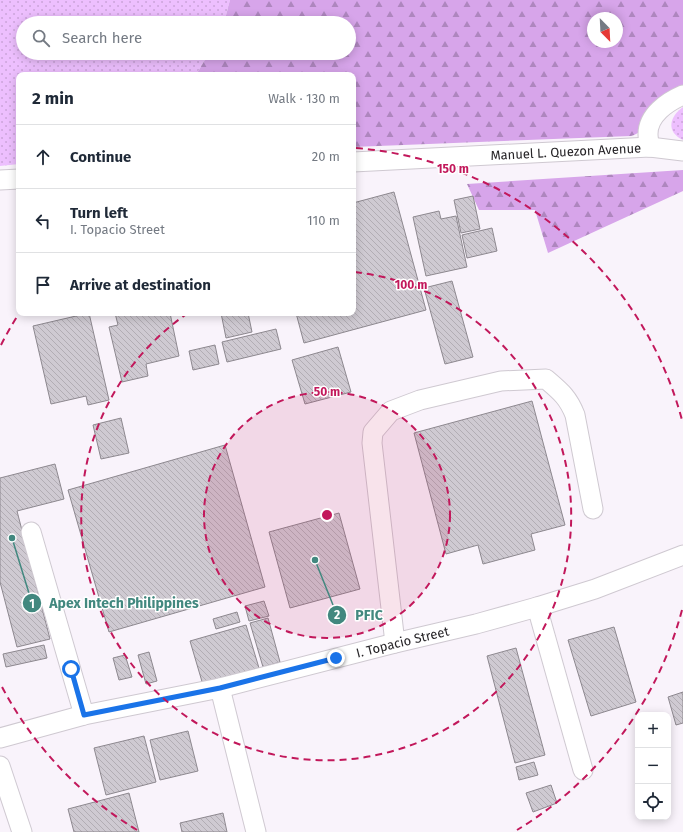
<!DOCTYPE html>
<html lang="en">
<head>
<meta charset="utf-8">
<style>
  body { margin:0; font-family:"Fira Sans",sans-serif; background:#f6f6f7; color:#1f2937 }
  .controls { position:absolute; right:12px; bottom:12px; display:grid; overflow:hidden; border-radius:8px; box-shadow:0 2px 10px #0003 }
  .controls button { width:36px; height:36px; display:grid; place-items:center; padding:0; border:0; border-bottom:1px solid #e0e1e3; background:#fff; color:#1f2937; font:20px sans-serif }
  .compass { position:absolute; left:587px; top:12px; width:36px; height:36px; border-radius:50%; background:#fff; box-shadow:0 2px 10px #0003; rotate:156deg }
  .stop { position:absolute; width:12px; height:12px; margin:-9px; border:3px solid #1a73e8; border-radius:50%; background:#fff }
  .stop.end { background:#1a73e8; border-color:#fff; box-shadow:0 1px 4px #0008 }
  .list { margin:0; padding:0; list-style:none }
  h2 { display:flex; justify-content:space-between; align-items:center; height:52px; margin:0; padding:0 16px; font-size:17px }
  h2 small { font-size:13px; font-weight:400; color:#747a83 }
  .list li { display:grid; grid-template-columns:26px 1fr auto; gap:12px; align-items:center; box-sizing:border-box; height:64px; padding:0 16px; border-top:1px solid #e0e1e3 }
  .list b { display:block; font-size:15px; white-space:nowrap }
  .list p { margin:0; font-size:13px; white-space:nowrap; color:#747a83 }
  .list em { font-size:13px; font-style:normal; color:#747a83 }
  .icon { flex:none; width:22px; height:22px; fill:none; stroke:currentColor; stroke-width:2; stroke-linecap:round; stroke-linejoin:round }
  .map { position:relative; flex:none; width:683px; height:832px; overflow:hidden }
  .search { position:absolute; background:#fff; box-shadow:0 2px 10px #0003; left:16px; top:16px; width:340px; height:44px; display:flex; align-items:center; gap:10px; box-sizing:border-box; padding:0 14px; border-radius:22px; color:#747a83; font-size:15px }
  .panel { position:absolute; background:#fff; box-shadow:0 2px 10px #0003; left:16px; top:72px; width:340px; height:244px; border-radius:8px }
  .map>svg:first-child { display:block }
</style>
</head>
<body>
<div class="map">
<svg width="683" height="832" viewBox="0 0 683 832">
  <defs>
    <pattern id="grass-dots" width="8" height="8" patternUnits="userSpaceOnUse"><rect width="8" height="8" fill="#edbffe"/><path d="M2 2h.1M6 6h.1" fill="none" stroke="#cba4da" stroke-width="1.8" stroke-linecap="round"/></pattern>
    <pattern id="forest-firs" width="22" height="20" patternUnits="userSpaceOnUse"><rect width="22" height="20" fill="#d7a5ea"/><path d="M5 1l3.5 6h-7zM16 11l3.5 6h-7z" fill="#ae86be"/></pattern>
    <pattern id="building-back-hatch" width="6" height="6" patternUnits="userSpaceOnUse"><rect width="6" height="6" fill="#cfcad2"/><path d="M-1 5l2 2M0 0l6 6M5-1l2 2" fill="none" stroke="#b2adb4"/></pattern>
  </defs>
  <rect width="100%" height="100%" fill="#f9f3fb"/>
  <!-- grass -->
  <g fill="url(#grass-dots)">
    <path d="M 0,0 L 230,0 L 224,23 L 23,23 L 23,53 L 209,53 L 196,75 L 19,75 L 19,164 L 0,166 Z"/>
    <path d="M 683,107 L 683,140 C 666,132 669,117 683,107 Z"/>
  </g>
  <!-- forest -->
  <g fill="url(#forest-firs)" fill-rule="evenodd">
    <path d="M 230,0 L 683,0 L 683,85 C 676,88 667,91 661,98 C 651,110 649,131 631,136 L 353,147 L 353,75 L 196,75 L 209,53 L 349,53 L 349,23 L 224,23 ZM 593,18 L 617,18 L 617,42 L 593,42 Z"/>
    <path d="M 683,170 L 683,191 L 548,253 L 535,210 L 479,210 L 467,184 Z"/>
  </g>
  <!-- building -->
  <g fill="url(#building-back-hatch)" stroke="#8d888f">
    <path d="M 394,192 L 426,310 L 304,343 L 296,313 L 353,313 L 353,203 Z"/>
    <path d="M 473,196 L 480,229 L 461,233 L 454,200 Z"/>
    <path d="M 439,211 L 441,219 L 456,216 L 467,267 L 426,276 L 413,217 Z"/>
    <path d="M 492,228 L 497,251 L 467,258 L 462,235 Z"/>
    <path d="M 452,281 L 473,357 L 445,364 L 424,288 Z"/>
    <path d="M 89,313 L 109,400 L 88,405 L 86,396 L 51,404 L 33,326 Z"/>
    <path d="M 115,313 L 170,313 L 179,356 L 146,364 L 148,376 L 122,382 L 109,327 L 118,325 Z"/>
    <path d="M 221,313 L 248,313 L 252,332 L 226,338 Z"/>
    <path d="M 276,329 L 281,349 L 227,362 L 222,342 Z"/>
    <path d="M 215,345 L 219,364 L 193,370 L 189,351 Z"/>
    <path d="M 338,347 L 351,392 L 305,404 L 292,360 Z"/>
    <path d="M 532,401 L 565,525 L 531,534 L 535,550 L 483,564 L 478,545 L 446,554 L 414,433 Z"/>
    <path d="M 121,418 L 129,453 L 101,459 L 93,425 Z"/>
    <path d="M 225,445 L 265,587 L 109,632 L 68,490 Z"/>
    <path d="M 55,464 L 64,499 L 17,511 L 50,639 L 17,647 L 0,582 L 0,478 Z"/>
    <path d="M 339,513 L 360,589 L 290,608 L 269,532 Z"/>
    <path d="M 264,601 L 269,616 L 249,621 L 245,606 Z"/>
    <path d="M 237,612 L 240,622 L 216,629 L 213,619 Z"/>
    <path d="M 268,618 L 280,662 L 263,667 L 250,623 Z"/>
    <path d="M 246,625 L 259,668 L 203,685 L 190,641 Z"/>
    <path d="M 614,627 L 636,702 L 591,716 L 568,640 Z"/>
    <path d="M 44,645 L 47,658 L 6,667 L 3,654 Z"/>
    <path d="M 516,648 L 545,755 L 515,763 L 487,656 Z"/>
    <path d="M 149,652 L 157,681 L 146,684 L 138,655 Z"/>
    <path d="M 125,655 L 132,677 L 119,680 L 113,658 Z"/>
    <path d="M 683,692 L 683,723 L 676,725 L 668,697 Z"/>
    <path d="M 188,731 L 198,771 L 160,780 L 150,740 Z"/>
    <path d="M 144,736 L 156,782 L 106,795 L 94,748 Z"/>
    <path d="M 534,762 L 538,775 L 519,780 L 516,767 Z"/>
    <path d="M 551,785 L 557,803 L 533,812 L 526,793 Z"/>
    <path d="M 129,793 L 139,832 L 74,832 L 68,809 Z"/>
    <path d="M 223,813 L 227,832 L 182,832 L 180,823 Z"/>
  </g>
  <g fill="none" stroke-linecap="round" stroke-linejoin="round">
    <!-- minor casing -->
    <g stroke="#cfc9d1" stroke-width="21">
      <g id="minor">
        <path d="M 650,147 C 649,143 648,138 648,134 C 648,115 667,102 683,95"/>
        <path id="s1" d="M 353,162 L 650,147 L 683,151"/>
        <path d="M 0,180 L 19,179"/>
        <path d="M 31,532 L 84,715"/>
        <path d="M 537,607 L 583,770"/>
        <path d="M 395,643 L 372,443 L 373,432 L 391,411 L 420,400 L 501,381 L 546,379 C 560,391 568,397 575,415 L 593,509"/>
        <path d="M 220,688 L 256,832"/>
        <path id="s2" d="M 0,738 L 84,715 L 220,688 L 395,643 L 476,624 L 537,607 L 595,589 L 683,555"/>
        <path d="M 0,766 L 22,832"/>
      </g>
    </g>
    <!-- minor -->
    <use href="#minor" stroke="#fff" stroke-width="19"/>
  </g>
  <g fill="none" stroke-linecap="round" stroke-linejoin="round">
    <!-- route -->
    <path stroke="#1a73e8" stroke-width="5" d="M 71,669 L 84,715 L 220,688 L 336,658"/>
  </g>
  <!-- distance rings -->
  <circle cx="327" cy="515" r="123" fill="#c2185b" fill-opacity=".12"/>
  <g fill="none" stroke="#c2185b" stroke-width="2" stroke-dasharray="7 5">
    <circle cx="327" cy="515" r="123"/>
    <path d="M355 272A245 245 0 1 1 188 313"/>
    <path d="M682 610A368 368 0 0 1 517 830M137 830A368 368 0 0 1 1 685M1 345A368 368 0 0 1 18 315M356 148A368 368 0 0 1 682 420"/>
  </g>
  <g text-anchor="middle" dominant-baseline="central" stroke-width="3" stroke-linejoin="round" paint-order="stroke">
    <!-- street labels -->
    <g font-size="13" fill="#272528" stroke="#fff">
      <text stroke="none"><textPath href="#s1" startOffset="213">Manuel L. Quezon Avenue</textPath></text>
      <text stroke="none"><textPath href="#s2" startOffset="414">I. Topacio Street</textPath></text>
    </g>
  </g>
  <circle cx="327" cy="515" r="6" fill="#c2185b" stroke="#fff" stroke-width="2"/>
  <g font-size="12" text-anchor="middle" font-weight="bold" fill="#c2185b" stroke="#fff" stroke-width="3" stroke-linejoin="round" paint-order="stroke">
    <text x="453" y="173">150 m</text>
    <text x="411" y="289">100 m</text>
    <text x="327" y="396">50 m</text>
  </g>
  <!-- callouts -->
  <path fill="none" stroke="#42887f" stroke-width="1.5" d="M12 538L32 603M315 560L337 615"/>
  <g fill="#42887f" stroke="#fff" stroke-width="1.5">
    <circle cx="12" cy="538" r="4"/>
    <circle cx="315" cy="560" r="4"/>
    <circle cx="32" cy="603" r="10"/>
    <circle cx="337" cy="615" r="10"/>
  </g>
  <g font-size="12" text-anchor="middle" font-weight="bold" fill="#fff">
    <text x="32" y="608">1</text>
    <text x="337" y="619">2</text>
  </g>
  <g font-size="14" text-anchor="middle" font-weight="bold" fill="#42887f" stroke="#fff" stroke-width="3" stroke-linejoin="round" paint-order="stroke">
    <text x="124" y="608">Apex Intech Philippines</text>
    <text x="369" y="620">PFIC</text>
  </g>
</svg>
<div class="controls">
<button>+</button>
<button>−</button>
<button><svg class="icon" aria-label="locate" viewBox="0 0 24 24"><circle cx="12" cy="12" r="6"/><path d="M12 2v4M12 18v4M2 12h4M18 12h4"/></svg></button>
</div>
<svg class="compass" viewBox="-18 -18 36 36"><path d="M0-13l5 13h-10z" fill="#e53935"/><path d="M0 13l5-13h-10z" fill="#747a83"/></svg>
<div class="stop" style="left:71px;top:669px"></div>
<div class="stop end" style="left:336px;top:658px"></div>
<div class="search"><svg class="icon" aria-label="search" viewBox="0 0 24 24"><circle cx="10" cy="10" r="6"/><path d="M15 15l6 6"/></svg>Search here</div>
<section class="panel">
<h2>2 min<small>Walk · 130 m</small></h2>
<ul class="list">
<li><svg class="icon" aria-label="ahead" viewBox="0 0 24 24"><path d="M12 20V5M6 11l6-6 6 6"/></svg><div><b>Continue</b></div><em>20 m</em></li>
<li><svg class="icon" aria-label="left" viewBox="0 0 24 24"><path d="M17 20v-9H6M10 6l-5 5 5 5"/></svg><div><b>Turn left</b><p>I. Topacio Street</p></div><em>110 m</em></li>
<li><svg class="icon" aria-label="arrive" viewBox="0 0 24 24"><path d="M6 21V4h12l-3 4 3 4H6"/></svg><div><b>Arrive at destination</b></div></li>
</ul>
</section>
</div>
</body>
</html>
